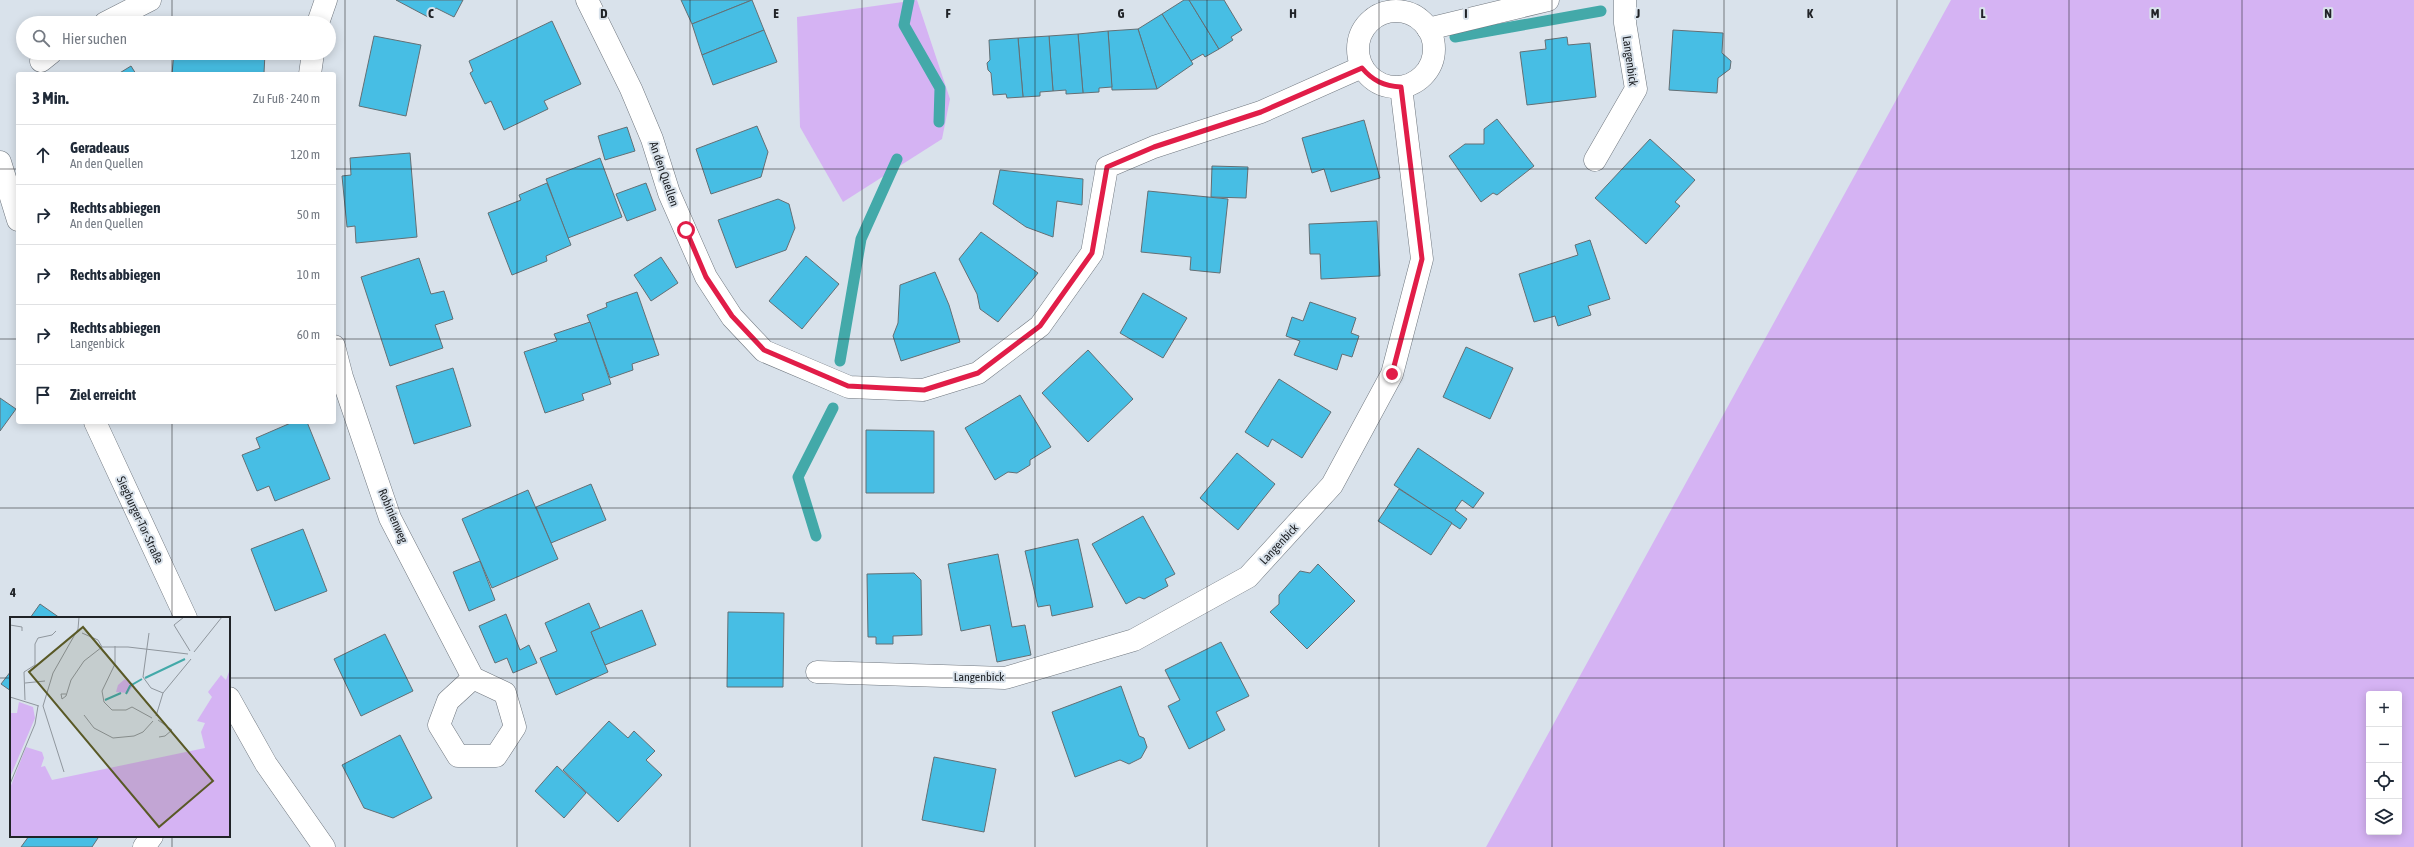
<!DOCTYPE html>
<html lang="de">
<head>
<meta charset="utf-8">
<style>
  body { margin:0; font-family:"Asap Condensed",sans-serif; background:#f6f6f7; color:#1f2937 }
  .controls { position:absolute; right:12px; bottom:12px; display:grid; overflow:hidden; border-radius:4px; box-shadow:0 2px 10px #0003 }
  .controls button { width:36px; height:36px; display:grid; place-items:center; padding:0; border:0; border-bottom:1px solid #e0e1e3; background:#fff; color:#1f2937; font:20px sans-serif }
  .stop { position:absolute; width:12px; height:12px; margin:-9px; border:3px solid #e11d48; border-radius:50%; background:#fff }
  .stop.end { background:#e11d48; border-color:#fff; box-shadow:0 1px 4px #0008 }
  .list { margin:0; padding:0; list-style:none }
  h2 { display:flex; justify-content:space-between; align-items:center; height:52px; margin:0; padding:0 16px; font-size:17px }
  h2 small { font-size:13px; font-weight:400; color:#747a83 }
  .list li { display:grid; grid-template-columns:26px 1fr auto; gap:12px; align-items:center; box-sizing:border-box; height:60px; padding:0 16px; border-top:1px solid #e0e1e3 }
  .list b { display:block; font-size:15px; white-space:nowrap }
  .list p { margin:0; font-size:13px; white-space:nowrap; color:#747a83 }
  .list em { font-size:13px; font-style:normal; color:#747a83 }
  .icon { flex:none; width:22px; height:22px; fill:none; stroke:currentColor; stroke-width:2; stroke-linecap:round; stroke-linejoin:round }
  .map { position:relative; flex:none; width:2414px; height:847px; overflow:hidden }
  .search { position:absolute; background:#fff; box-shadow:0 2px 10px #0003; left:16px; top:16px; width:320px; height:44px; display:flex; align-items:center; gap:10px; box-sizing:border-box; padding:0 14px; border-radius:22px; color:#747a83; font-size:15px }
  .panel { position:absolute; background:#fff; box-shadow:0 2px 10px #0003; left:16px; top:72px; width:320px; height:352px; border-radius:4px }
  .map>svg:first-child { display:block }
</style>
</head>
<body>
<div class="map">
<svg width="2414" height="847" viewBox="0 0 2414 847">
  <rect width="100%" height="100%" fill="#d9e2eb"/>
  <!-- green -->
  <g fill="#d5b3f3" fill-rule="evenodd">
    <path d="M 917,0 L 950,99 L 942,139 L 843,202 L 800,127 L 797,17 Z"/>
    <path d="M 1951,0 L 2414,0 L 2414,847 L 1486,847 ZM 2369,694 L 2399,694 L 2399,832 L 2369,832 Z"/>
  </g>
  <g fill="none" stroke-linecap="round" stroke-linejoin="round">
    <!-- stream -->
    <g stroke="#43a9a9" stroke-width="11">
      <path d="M 909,0 L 904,25 L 940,88 L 939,122"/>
      <path d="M 1455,37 L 1601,11"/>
      <path d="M 840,361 L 861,239 L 897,159"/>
      <path d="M 816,536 L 798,477 L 833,408"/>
    </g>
  </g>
  <!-- building -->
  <g fill="#47bee4" stroke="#646f74">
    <path d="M 396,0 L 463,0 L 454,17 L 436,8 L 428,17 Z"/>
    <path d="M 681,0 L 752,0 L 692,24 Z"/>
    <path d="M 752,0 L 764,30 L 702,55 L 692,24 Z"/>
    <path d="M 1184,0 L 1189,0 L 1219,49 L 1205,57 L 1203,54 L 1191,61 L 1162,14 Z"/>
    <path d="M 1189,0 L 1224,0 L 1242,30 L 1231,37 L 1233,40 L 1219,49 Z"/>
    <path d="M 1162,14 L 1193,64 L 1157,89 L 1138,29 Z"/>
    <path d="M 176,17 L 232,20 L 232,23 L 175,23 Z"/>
    <path d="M 552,21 L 581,84 L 544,101 L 548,109 L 504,130 L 491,101 L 485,104 L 470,73 L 473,71 L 469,61 Z"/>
    <path d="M 1138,29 L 1157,89 L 1112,90 L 1108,31 Z"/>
    <path d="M 764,30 L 777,62 L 713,85 L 702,55 Z"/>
    <path d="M 1673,30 L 1723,33 L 1722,53 L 1731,61 L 1730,69 L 1718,78 L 1717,93 L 1669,90 Z"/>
    <path d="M 1108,31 L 1112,87 L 1099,88 L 1099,92 L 1083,93 L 1078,34 Z"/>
    <path d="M 1078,34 L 1083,93 L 1066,94 L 1066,90 L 1053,91 L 1049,36 Z"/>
    <path d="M 374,36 L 421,45 L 406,116 L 359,106 Z"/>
    <path d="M 1049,36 L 1053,91 L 1040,92 L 1040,96 L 1023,97 L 1018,38 Z"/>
    <path d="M 1567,37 L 1568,45 L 1590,43 L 1596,97 L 1527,105 L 1520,52 L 1546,49 L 1545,40 Z"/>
    <path d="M 1018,38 L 1023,97 L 1007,98 L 1006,94 L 993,95 L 991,73 L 988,70 L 987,63 L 990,60 L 989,40 Z"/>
    <path d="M 174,53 L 265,53 L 264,73 L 172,74 Z"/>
    <path d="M 131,66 L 136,74 L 118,74 Z"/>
    <path d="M 1497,119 L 1534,166 L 1497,195 L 1493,193 L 1481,202 L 1449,156 L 1465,144 L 1484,144 L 1484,129 Z"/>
    <path d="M 1364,120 L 1380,178 L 1331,192 L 1324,169 L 1312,173 L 1302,138 Z"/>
    <path d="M 757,126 L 768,152 L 761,177 L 711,194 L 696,149 Z"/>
    <path d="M 627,127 L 635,151 L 605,160 L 598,136 Z"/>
    <path d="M 1650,139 L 1695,180 L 1675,202 L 1680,206 L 1646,244 L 1595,198 Z"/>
    <path d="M 410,153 L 417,237 L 356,243 L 355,226 L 347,227 L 342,176 L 351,175 L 350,158 Z"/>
    <path d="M 600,158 L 622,217 L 568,238 L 546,179 Z"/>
    <path d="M 1212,166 L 1248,167 L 1246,198 L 1211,197 Z"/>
    <path d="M 1000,170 L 1083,179 L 1082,205 L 1057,201 L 1053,237 L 1026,227 L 993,204 Z"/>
    <path d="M 547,183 L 571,245 L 546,256 L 547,261 L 512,275 L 488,213 L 521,200 L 519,195 Z"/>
    <path d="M 646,183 L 656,210 L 627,221 L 616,194 Z"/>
    <path d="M 1148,191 L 1228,199 L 1220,273 L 1190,270 L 1191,257 L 1141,252 Z"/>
    <path d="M 778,199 L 789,204 L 795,228 L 786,250 L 736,268 L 718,220 Z"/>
    <path d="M 1377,221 L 1380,276 L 1321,279 L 1320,254 L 1310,254 L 1309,224 Z"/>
    <path d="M 981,232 L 1038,273 L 998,322 L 980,309 L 977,294 L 959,259 Z"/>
    <path d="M 1590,240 L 1610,299 L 1588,306 L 1591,315 L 1558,326 L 1555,316 L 1534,322 L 1519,274 L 1578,255 L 1575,245 Z"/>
    <path d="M 806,256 L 839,284 L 802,329 L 769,301 Z"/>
    <path d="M 661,257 L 678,283 L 651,301 L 634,275 Z"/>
    <path d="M 419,258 L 431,294 L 444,291 L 453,319 L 435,325 L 443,348 L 390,366 L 361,277 Z"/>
    <path d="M 935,272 L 949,305 L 960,342 L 901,361 L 893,336 L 898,323 L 900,285 Z"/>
    <path d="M 637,292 L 659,355 L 632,364 L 633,370 L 610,378 L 587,315 L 607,307 L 606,303 Z"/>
    <path d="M 1143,293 L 1187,318 L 1163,358 L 1120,333 Z"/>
    <path d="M 1310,302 L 1356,318 L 1351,333 L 1359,336 L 1352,357 L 1342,354 L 1337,370 L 1294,355 L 1300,341 L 1286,336 L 1292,317 L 1303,321 Z"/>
    <path d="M 590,322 L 611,384 L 582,394 L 584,400 L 545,413 L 524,352 L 557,341 L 554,334 Z"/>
    <path d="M 1466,347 L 1513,368 L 1490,419 L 1443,397 Z"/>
    <path d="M 1088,350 L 1133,399 L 1088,442 L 1042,393 Z"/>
    <path d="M 453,368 L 471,426 L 414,444 L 396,386 Z"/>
    <path d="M 1279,379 L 1331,412 L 1302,458 L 1272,439 L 1268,447 L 1245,432 Z"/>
    <path d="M 1020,395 L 1051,447 L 1030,460 L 1030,465 L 1017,473 L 1008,472 L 995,480 L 965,428 Z"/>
    <path d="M 0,398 L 16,409 L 0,431 Z"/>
    <path d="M 293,422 L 307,422 L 330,479 L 275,501 L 269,486 L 257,491 L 242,455 L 260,448 L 256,438 Z"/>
    <path d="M 866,430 L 934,431 L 934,493 L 866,493 Z"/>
    <path d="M 1418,448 L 1484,493 L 1473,508 L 1462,500 L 1455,510 L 1467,519 L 1460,529 L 1394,485 Z"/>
    <path d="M 1237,453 L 1275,484 L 1238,530 L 1200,498 Z"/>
    <path d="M 591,484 L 606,520 L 551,543 L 536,507 Z"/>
    <path d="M 1399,489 L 1452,523 L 1431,555 L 1378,521 Z"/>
    <path d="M 528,490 L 558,559 L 492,588 L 462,519 Z"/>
    <path d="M 1143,516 L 1175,574 L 1165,579 L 1168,586 L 1144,599 L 1139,597 L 1126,604 L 1092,544 Z"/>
    <path d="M 303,529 L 327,591 L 275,611 L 251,549 Z"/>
    <path d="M 1078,539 L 1093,607 L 1052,616 L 1050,605 L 1038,607 L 1025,551 Z"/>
    <path d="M 998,554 L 1012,627 L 1025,625 L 1031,655 L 997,662 L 990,625 L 961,631 L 948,564 Z"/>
    <path d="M 480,561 L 495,600 L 469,611 L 453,572 Z"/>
    <path d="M 1318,564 L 1355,601 L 1307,649 L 1270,612 L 1279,604 L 1279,595 L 1300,571 L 1310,573 Z"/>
    <path d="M 914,573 L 921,580 L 922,635 L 893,636 L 893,644 L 876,644 L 876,637 L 868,637 L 867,574 Z"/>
    <path d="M 589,603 L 600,628 L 591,632 L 608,672 L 556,695 L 540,658 L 557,651 L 545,623 Z"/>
    <path d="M 40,604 L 60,618 L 30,618 Z"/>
    <path d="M 642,610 L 656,645 L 605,665 L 591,632 Z"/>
    <path d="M 728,612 L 784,613 L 783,687 L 727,687 Z"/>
    <path d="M 506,614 L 520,650 L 529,645 L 537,663 L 513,673 L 507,658 L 495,663 L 479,626 Z"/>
    <path d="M 385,634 L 413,691 L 361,716 L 334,659 Z"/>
    <path d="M 1221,642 L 1249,696 L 1216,712 L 1225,730 L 1189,749 L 1168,706 L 1180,700 L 1165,670 Z"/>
    <path d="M 11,671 L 11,691 L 1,684 Z"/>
    <path d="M 1121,686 L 1139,736 L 1144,738 L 1147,747 L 1141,758 L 1129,764 L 1120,760 L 1075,777 L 1052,712 Z"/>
    <path d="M 609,721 L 628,738 L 634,731 L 655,751 L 646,760 L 662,775 L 618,822 L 563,770 Z"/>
    <path d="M 400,735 L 432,798 L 393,818 L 364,808 L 342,765 Z"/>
    <path d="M 934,757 L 996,769 L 984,832 L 922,820 Z"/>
    <path d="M 557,766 L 586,793 L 564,818 L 535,791 Z"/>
    <path d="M 29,836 L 95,836 L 98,838 L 92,847 L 21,847 Z"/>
  </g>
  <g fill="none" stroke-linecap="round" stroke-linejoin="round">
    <!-- minor casing -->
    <g stroke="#70777f" stroke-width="23">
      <g id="minor">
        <path d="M 587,0 L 631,89 L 652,139 L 669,193 L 706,277 L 732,317 L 764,351 L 849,387 L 923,390 L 978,373 L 1040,326 L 1092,253 L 1107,167 L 1154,147 L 1261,112 L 1362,67"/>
        <circle cx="1396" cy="49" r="38"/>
        <path d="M 105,23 L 150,0"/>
        <path d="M 318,23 L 326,0"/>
        <path d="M 1428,29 L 1548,0"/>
        <path d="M 41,61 L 51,53"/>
        <path d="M 310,74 L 313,53"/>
        <path d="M 1595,160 L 1636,89 L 1625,23 L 1625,0"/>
        <path d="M 0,162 L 18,220"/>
        <path d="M 334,346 L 342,377 L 390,518 L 473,678 L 505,693 L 515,727 L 496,756 L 458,756 L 439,725 L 448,701 L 473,678"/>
        <path d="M 95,422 L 186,618"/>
        <path d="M 817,672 L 1005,678 L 1134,640 L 1248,577 L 1332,485 L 1392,374 L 1422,259 L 1401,87"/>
        <path d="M 229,698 L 266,764 L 324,847"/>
        <path d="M 144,847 L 152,836"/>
      </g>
    </g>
    <!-- minor -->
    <use href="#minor" stroke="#fff" stroke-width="22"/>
  </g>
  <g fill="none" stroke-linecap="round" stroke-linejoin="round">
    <!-- route -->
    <path stroke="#e11d48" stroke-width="5" d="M 686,230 L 706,277 L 732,316 L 764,350 L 848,386 L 924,390 L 978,373 L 1040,326 L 1092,253 L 1107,167 L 1154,147 L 1261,112 L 1362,68 C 1373,81 1384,86 1401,87 L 1422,259 L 1392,374"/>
  </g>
  <!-- grid -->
  <path fill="none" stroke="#202327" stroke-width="1" stroke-opacity="0.55" d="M 172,0 L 172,23M 345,0 L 345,847M 517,0 L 517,847M 690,0 L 690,847M 862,0 L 862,847M 1035,0 L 1035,847M 1207,0 L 1207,847M 1379,0 L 1379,847M 1552,0 L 1552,847M 1724,0 L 1724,847M 1897,0 L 1897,847M 2069,0 L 2069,847M 2242,0 L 2242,847M 172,53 L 172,74M 0,169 L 18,169M 334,169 L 2414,169M 0,339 L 18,339M 334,339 L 2414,339M 172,422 L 172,618M 0,508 L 2414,508M 0,678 L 11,678M 229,678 L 2414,678M 172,836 L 172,847"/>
  <g text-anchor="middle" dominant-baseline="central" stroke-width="4" stroke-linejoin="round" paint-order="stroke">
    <!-- street labels -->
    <g font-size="12" fill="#202327" stroke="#d9e2eb">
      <text transform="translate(1630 61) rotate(82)">Langenbick</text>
      <text transform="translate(664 174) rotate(71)">An den Quellen</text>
      <text transform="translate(393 516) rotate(67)">Robinienweg</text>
      <text transform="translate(140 520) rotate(65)">Siegburger-Tor-Straße</text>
      <text transform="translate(1279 544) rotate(-47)">Langenbick</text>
      <text x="979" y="677">Langenbick</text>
    </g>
  </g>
  <!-- overview -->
  <g transform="translate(10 617)">
    <rect width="220" height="220" fill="#d9e2eb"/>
    <path d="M 220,52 L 220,220 L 0,220 L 0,171 L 16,130 L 32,135 L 34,141 L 31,150 L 35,149 L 42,163 L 195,131 L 191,115 L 195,106 L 187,104 L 202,80 L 198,75 L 211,58 L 216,63 ZM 115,62 L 123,69 L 118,76 L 106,75 L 108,68 ZM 9,85 L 23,90 L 25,101 L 1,158 L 0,96 L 7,96 Z" fill="#d5b3f3"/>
    <path fill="none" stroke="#43a9a9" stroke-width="2" d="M 135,61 L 175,42M 116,77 L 120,69 L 132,62M 95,83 L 111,76"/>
    <path fill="none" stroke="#8f969d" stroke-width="1" d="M 174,0 L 164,8 L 180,34M 0,8 L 12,10 L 12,14M 72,16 L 88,23 L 92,30M 139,16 L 133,60 L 141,71 L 153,76M 105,29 L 105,47 L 92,74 L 94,85 L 102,93 L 116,93 L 122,90 L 142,101M 184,35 L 212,0M 15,66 L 35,64M 56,77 L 51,77 L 52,82 L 56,79 L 61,63 L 74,44 L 92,30 L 118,30 L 178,37M 0,80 L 29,89M 15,83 L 14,55 L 25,48 L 25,27 L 28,21 L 42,18 L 46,14M 33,89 L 43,56 L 68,12 L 69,0M 33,89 L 54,155M 74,98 L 84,111 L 103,121 L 124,119 L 133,115 L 143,104M 146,99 L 153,76 L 181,42M 148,103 L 162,113 L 155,119 L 149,120M 0,167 L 25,107 L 28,89"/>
    <path fill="#595926" fill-opacity="0.15" stroke="#595926" stroke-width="2" d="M 73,10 L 203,164 L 149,210 L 19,55 Z"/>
    <rect width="220" height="220" fill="none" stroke="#202327" stroke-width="2"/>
  </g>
  <g font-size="13" text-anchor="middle" font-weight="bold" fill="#202327" stroke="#d9e2eb" stroke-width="4" stroke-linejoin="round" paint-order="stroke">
    <text x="431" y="18">C</text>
    <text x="604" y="18">D</text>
    <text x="776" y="18">E</text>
    <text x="948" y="18">F</text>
    <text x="1121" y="18">G</text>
    <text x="1293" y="18">H</text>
    <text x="1466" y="18">I</text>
    <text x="1638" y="18">J</text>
    <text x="1810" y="18">K</text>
    <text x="1983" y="18">L</text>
    <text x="2155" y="18">M</text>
    <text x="2328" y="18">N</text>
    <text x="13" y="597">4</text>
  </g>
</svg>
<div class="controls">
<button>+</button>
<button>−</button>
<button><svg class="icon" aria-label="locate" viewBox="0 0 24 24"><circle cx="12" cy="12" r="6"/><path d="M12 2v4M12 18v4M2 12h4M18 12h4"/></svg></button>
<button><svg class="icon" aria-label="layers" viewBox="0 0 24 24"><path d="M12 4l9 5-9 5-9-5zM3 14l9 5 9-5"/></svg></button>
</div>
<div class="stop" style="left:686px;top:230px"></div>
<div class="stop end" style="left:1392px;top:374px"></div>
<div class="search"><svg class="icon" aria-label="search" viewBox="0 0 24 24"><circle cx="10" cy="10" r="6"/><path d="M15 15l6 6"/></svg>Hier suchen</div>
<section class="panel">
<h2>3 Min.<small>Zu Fuß · 240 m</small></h2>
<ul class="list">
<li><svg class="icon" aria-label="ahead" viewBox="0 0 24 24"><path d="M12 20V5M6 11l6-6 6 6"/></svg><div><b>Geradeaus</b><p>An den Quellen</p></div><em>120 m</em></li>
<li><svg class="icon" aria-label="right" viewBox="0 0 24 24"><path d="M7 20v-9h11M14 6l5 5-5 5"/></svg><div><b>Rechts abbiegen</b><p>An den Quellen</p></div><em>50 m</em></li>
<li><svg class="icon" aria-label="right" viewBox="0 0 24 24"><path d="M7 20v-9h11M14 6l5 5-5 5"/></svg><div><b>Rechts abbiegen</b></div><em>10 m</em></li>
<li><svg class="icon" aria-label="right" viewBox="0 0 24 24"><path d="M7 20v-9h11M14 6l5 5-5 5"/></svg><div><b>Rechts abbiegen</b><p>Langenbick</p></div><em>60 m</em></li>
<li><svg class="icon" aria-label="arrive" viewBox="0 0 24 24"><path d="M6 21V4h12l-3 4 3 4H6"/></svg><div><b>Ziel erreicht</b></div></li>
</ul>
</section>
</div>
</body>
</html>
